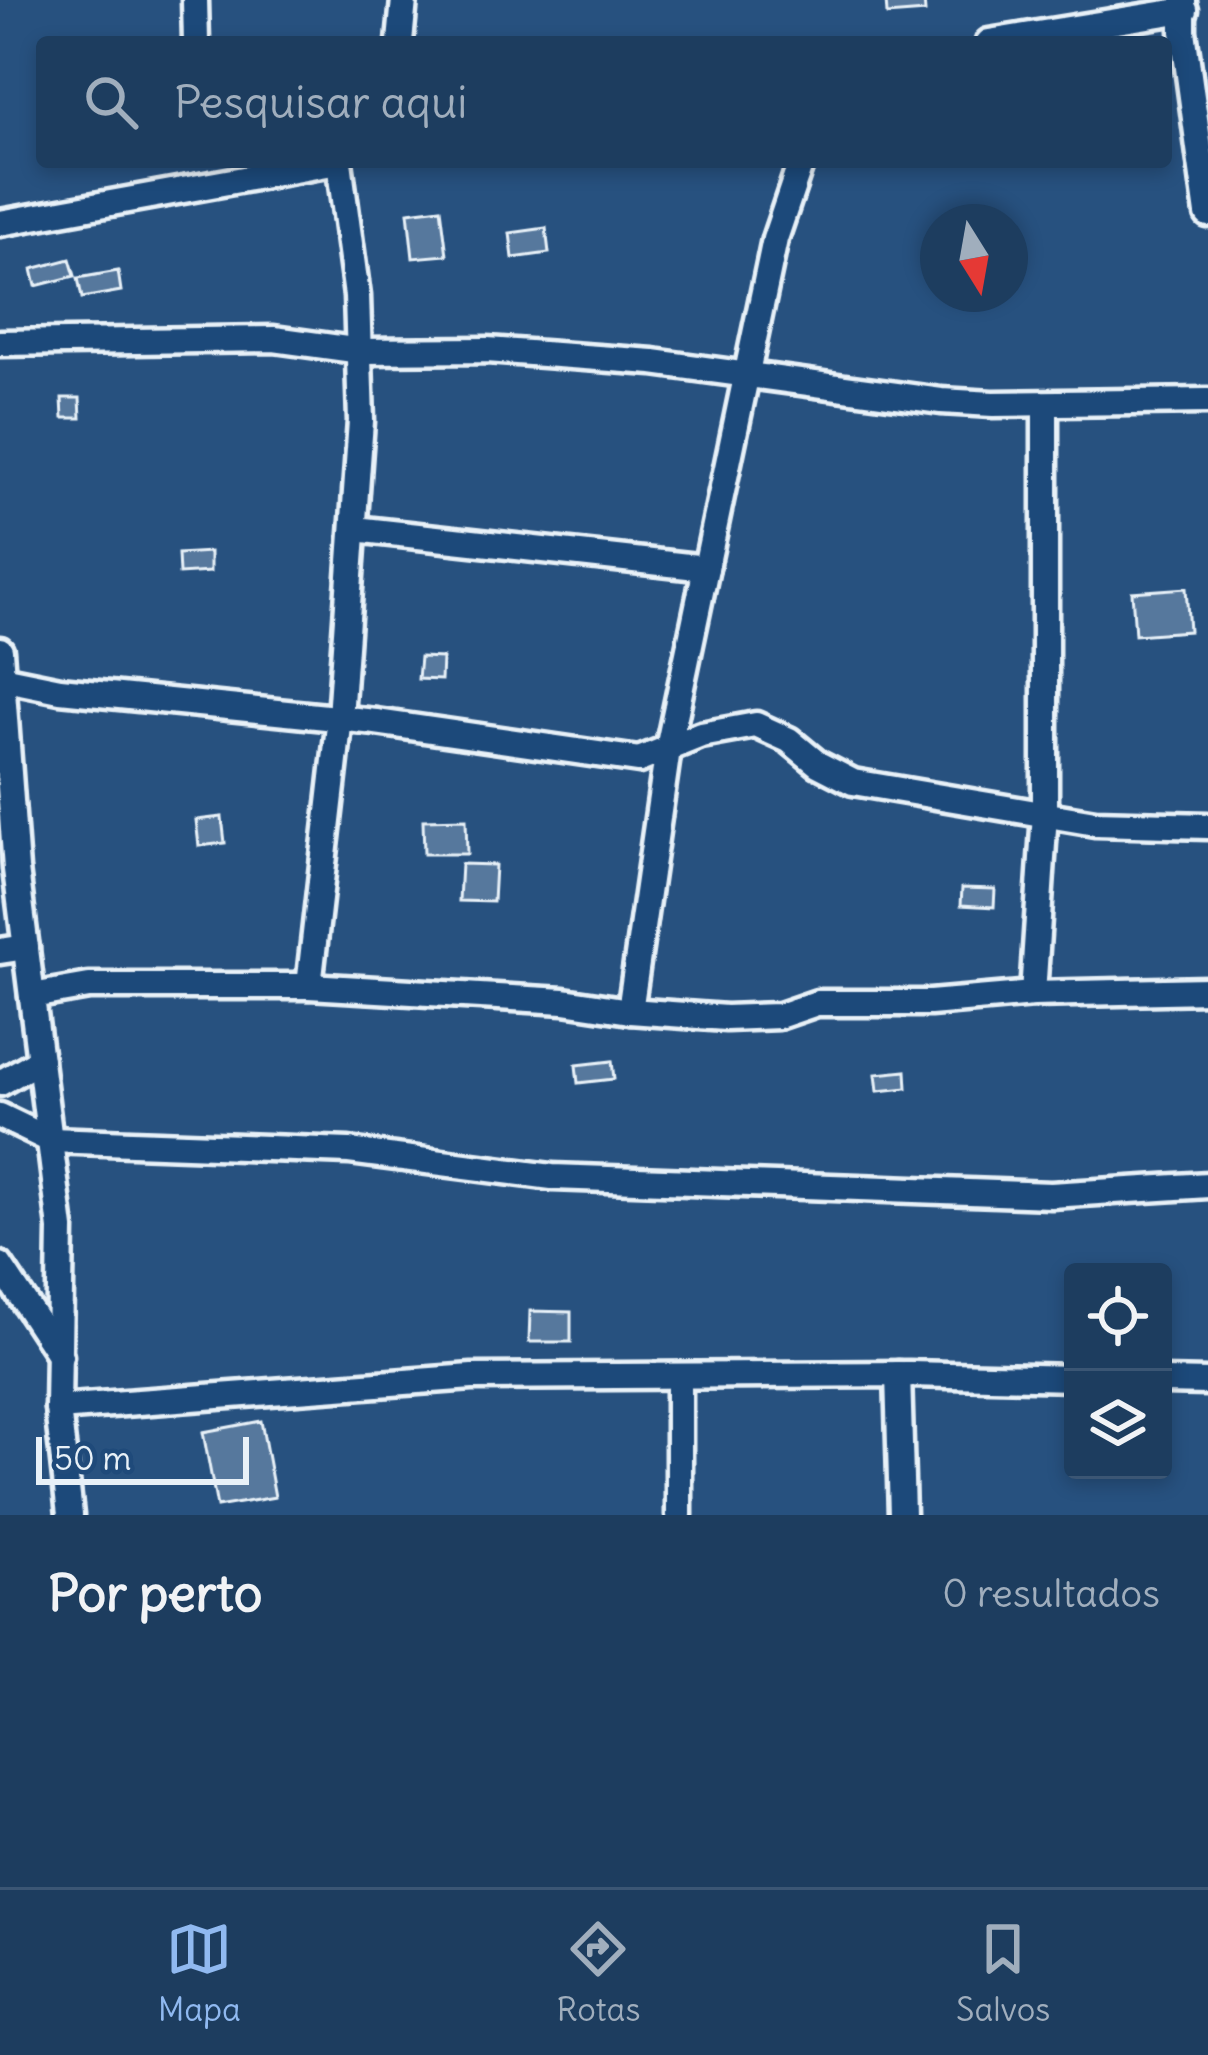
<!DOCTYPE html>
<html lang="pt">
<head>
<meta charset="utf-8">
<style>
  body { margin:0; font-family:Delius,sans-serif; background:#254465; color:#f1f3f6 }
  .controls { position:absolute; right:36px; bottom:36px; display:grid; overflow:hidden; border-radius:12px; box-shadow:0 6px 18px #0003 }
  .controls button { width:108px; height:108px; display:grid; place-items:center; padding:0; border:0; border-bottom:3px solid #3b5674; background:#1d3d5f; color:#f1f3f6; font:60px sans-serif }
  .compass { position:absolute; left:920px; top:204px; width:108px; height:108px; border-radius:50%; background:#1d3d5f; box-shadow:0 6px 18px #0003; rotate:169deg }
  .scale { position:absolute; left:36px; bottom:30px; width:213px; box-sizing:border-box; padding-left:12px; border:6px solid #e8f1f8; border-top:0; font-size:33px; line-height:42px; white-space:nowrap; color:#e8f1f8; -webkit-text-stroke:9px #1f4a7a; paint-order:stroke }
  .list { margin:0; padding:0; list-style:none }
  h2 { display:flex; justify-content:space-between; align-items:center; height:156px; margin:0; padding:0 48px; font-size:51px }
  h2 small { font-size:39px; font-weight:400; color:#a0aebd }
  .icon { flex:none; width:66px; height:66px; fill:none; stroke:currentColor; stroke-width:2; stroke-linecap:round; stroke-linejoin:round }
  .map { position:relative; flex:none; width:1208px; height:1515px; overflow:hidden }
  .search { position:absolute; background:#1d3d5f; box-shadow:0 6px 18px #0003; left:36px; right:36px; top:36px; height:132px; display:flex; align-items:center; gap:30px; box-sizing:border-box; padding:0 42px; border-radius:12px; color:#a0aebd; font-size:45px }
  .sheet { height:372px; background:#1d3d5f }
  nav { display:flex; justify-content:space-around; align-items:center; box-sizing:border-box; height:168px; border-top:3px solid #3b5674; background:#1d3d5f; font-size:33px; color:#a0aebd }
  nav a { display:grid; justify-items:center; gap:6px }
  nav .on { color:#90b9f0 }
  .map>svg:first-child { display:block }
</style>
</head>
<body>
<div class="map">
<svg width="1208" height="1515" viewBox="0 0 1208 1515">
  <rect width="100%" height="100%" fill="#27517f"/>
  <filter id="ink" filterUnits="userSpaceOnUse"><feTurbulence type="fractalNoise" baseFrequency=".00833" numOctaves="2"/><feDisplacementMap in="SourceGraphic" scale="24" xChannelSelector="R" yChannelSelector="G"/><feConvolveMatrix kernelMatrix="1 2 1 2 8 2 1 2 1" color-interpolation-filters="sRGB"/></filter>
  <g filter="url(#ink)">
    <!-- building -->
    <g fill="#57789d" stroke="#e8f1f8" stroke-width="3">
      <path d="M 886,0 L 924,0 L 925,12 L 887,15 Z"/>
      <path d="M 441,208 L 447,255 L 413,258 L 408,212 Z"/>
      <path d="M 546,228 L 549,253 L 513,258 L 510,233 Z"/>
      <path d="M 70,259 L 75,276 L 36,286 L 32,269 Z"/>
      <path d="M 118,271 L 121,291 L 82,298 L 78,278 Z"/>
      <path d="M 62,398 L 80,398 L 81,418 L 63,418 Z"/>
      <path d="M 210,552 L 210,572 L 179,574 L 178,554 Z"/>
      <path d="M 1186,588 L 1189,631 L 1135,635 L 1132,592 Z"/>
      <path d="M 420,657 L 442,658 L 441,680 L 418,679 Z"/>
      <path d="M 222,817 L 225,843 L 199,846 L 196,820 Z"/>
      <path d="M 466,819 L 467,854 L 424,854 L 423,820 Z"/>
      <path d="M 461,864 L 495,865 L 493,902 L 459,901 Z"/>
      <path d="M 962,888 L 995,889 L 994,907 L 961,905 Z"/>
      <path d="M 612,1061 L 614,1079 L 578,1083 L 576,1065 Z"/>
      <path d="M 906,1071 L 907,1088 L 878,1091 L 876,1074 Z"/>
      <path d="M 530,1311 L 571,1312 L 571,1342 L 529,1342 Z"/>
      <path d="M 261,1421 L 275,1497 L 217,1507 L 203,1432 Z"/>
    </g>
    <g fill="none" stroke-linecap="round" stroke-linejoin="round">
      <!-- street casing -->
      <g stroke="#e8f1f8" stroke-width="33">
        <g id="street">
          <path d="M 195,0 L 196,42"/>
          <path d="M 1183,0 L 1183,31 L 1208,214"/>
          <path d="M 400,42 L 404,0"/>
          <path d="M 989,42 L 1185,10"/>
          <path d="M 0,223 L 338,162"/>
          <path d="M 0,343 L 274,339 L 361,351 L 487,350 L 653,362 L 941,401 L 993,404 L 1208,401"/>
          <path d="M 355,529 L 706,568"/>
          <path d="M 0,650 L 16,869 L 61,1229 L 58,1408 L 70,1515"/>
          <path d="M 1,678 L 60,690 L 376,722 L 639,760 L 701,735 L 756,725 L 789,740 L 818,764 L 853,782 L 1095,823 L 1208,826"/>
          <path d="M 0,951 L 26,947"/>
          <path d="M 309,986 L 340,717 L 361,421 L 357,296 L 339,162"/>
          <path d="M 1033,994 L 1045,813 L 1045,404"/>
          <path d="M 32,996 L 89,986 L 309,986 L 564,1001 L 630,1011 L 726,1018 L 779,1016 L 817,1003 L 930,1003 L 1033,994 L 1208,990"/>
          <path d="M 630,1011 L 668,749 L 775,239 L 801,162"/>
          <path d="M 0,1083 L 40,1060"/>
          <path d="M 0,1116 L 50,1140 L 349,1151 L 552,1177 L 1051,1195 L 1208,1185"/>
          <path d="M 0,1265 L 60,1356"/>
          <path d="M 898,1374 L 902,1515"/>
          <path d="M 679,1376 L 679,1515"/>
          <path d="M 1163,1381 L 1208,1382"/>
          <path d="M 58,1408 L 472,1377 L 909,1374 L 1073,1378"/>
        </g>
      </g>
      <!-- street -->
      <use href="#street" stroke="#1f4a7a" stroke-width="24"/>
    </g>
  </g>
</svg>
<div class="controls">
<button><svg class="icon" aria-label="locate" viewBox="0 0 24 24"><circle cx="12" cy="12" r="6"/><path d="M12 2v4M12 18v4M2 12h4M18 12h4"/></svg></button>
<button><svg class="icon" aria-label="layers" viewBox="0 0 24 24"><path d="M12 4l9 5-9 5-9-5zM3 14l9 5 9-5"/></svg></button>
</div>
<svg class="compass" viewBox="-18 -18 36 36"><path d="M0-13l5 13h-10z" fill="#e53935"/><path d="M0 13l5-13h-10z" fill="#a0aebd"/></svg>
<div class="scale">50 m</div>
<div class="search"><svg class="icon" aria-label="search" viewBox="0 0 24 24"><circle cx="10" cy="10" r="6"/><path d="M15 15l6 6"/></svg>Pesquisar aqui</div>
</div>
<section class="sheet">
<h2>Por perto<small>0 resultados</small></h2>
<ul class="list">
</ul>
</section>
<nav>
<a class="on"><svg class="icon" aria-label="map" viewBox="0 0 24 24"><path d="M3 6l6-2 6 2 6-2v14l-6 2-6-2-6 2zM9 4v14M15 6v14"/></svg>Mapa</a>
<a><svg class="icon" aria-label="directions" viewBox="0 0 24 24"><path d="M12 3l9 9-9 9-9-9zM9 14v-3h6M13 9l2 2-2 2"/></svg>Rotas</a>
<a><svg class="icon" aria-label="saved" viewBox="0 0 24 24"><path d="M7 4h10v16l-5-4-5 4z"/></svg>Salvos</a>
</nav>
</body>
</html>
